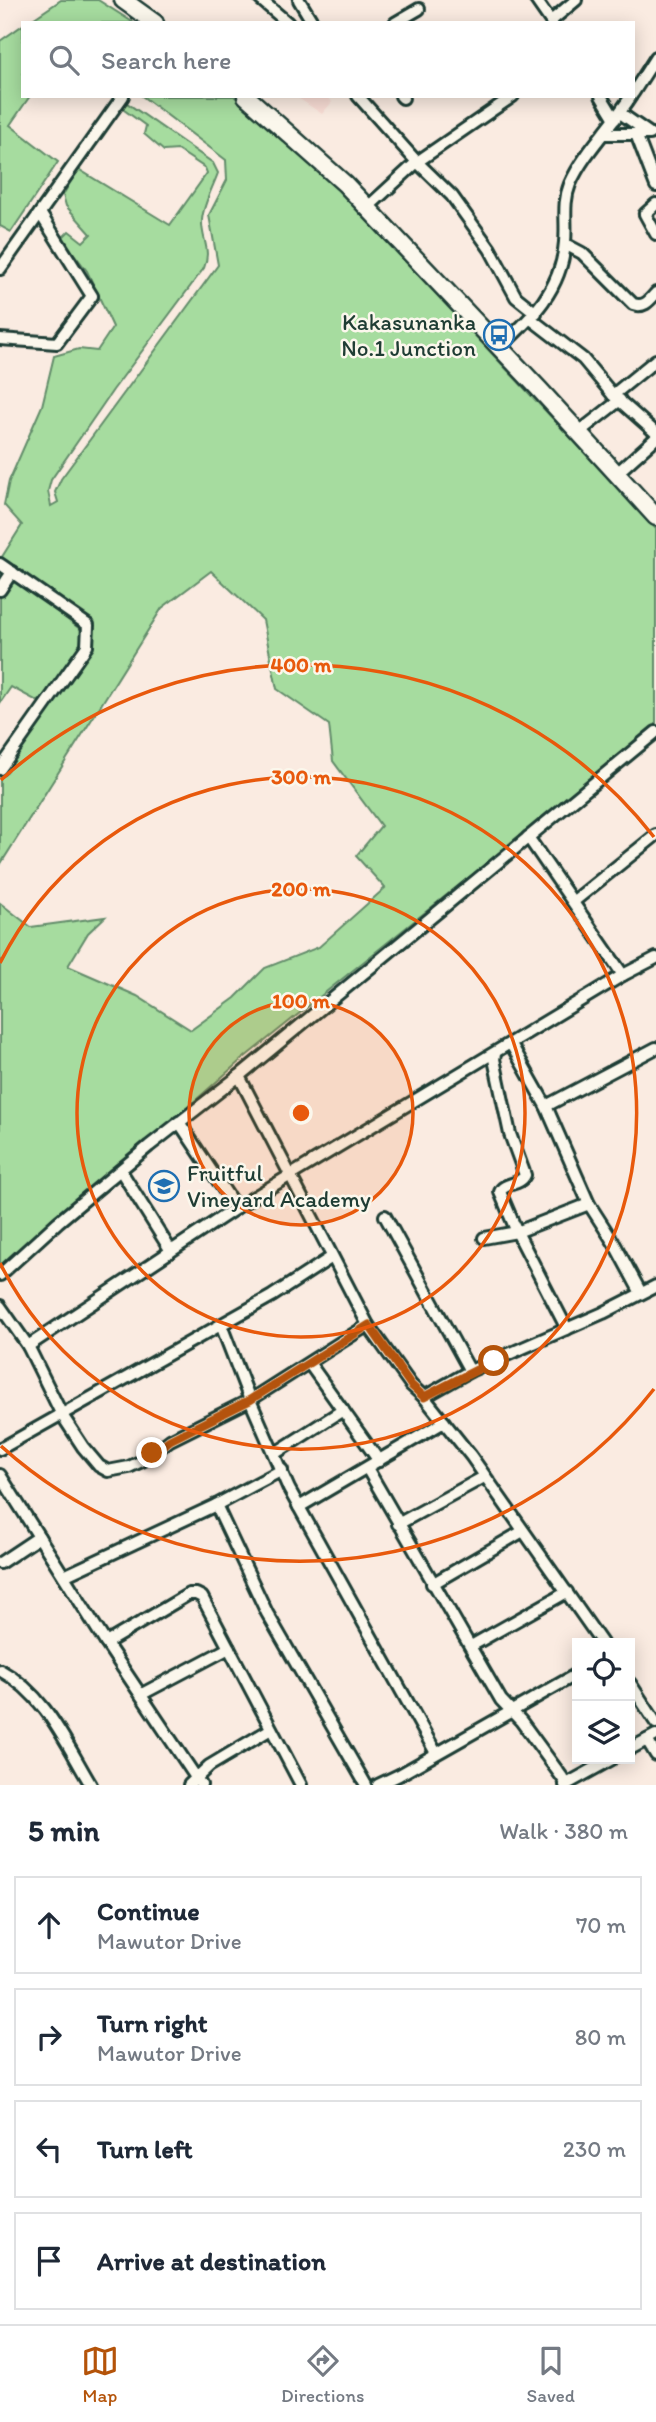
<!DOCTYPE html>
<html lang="en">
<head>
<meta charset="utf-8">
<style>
  body { margin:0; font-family:Itim,sans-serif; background:#f2f2f3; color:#1f2937 }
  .controls { position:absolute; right:21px; bottom:21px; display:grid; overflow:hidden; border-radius:0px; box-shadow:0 4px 18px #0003 }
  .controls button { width:63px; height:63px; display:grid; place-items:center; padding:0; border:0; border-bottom:2px solid #e0e1e3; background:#fff; color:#1f2937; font:35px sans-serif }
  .stop { position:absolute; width:21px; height:21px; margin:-16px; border:5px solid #b45309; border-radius:50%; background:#fff }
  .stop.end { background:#b45309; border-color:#fff; box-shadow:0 2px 7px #0008 }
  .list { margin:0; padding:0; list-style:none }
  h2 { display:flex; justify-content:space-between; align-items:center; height:91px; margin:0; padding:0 28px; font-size:30px }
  h2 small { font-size:23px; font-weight:400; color:#747a83 }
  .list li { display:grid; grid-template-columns:46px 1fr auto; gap:21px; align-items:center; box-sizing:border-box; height:98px; margin:0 14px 14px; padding:0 14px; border:2px solid #e0e1e3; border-radius:0px }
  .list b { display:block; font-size:26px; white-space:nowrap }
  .list p { margin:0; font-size:23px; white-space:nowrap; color:#747a83 }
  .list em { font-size:23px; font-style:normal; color:#747a83 }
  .icon { flex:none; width:38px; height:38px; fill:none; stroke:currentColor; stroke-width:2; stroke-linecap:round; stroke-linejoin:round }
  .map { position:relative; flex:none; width:656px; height:1785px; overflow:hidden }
  .search { position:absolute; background:#fff; box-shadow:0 4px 18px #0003; left:21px; right:21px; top:21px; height:77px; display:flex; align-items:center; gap:18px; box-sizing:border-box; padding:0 24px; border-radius:0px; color:#747a83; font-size:26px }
  .sheet { height:539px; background:#fff }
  nav { display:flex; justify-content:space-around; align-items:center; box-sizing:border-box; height:98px; border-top:2px solid #e0e1e3; background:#fff; font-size:19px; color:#747a83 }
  nav a { display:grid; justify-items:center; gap:4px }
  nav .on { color:#b45309 }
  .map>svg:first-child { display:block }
</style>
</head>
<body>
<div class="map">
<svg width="656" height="1785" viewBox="0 0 656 1785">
  <rect width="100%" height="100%" fill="#faebe1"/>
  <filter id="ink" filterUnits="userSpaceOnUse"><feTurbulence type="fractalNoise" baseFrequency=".0143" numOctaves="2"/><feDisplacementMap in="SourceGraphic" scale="14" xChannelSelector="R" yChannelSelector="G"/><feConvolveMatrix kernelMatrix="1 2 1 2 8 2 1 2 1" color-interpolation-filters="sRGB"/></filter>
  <g filter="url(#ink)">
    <!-- built -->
    <path fill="#f8dcd4" d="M 295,96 L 327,96 L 332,102 L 322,114 Z"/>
    <!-- green -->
    <g fill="#a6dc9f" stroke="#628c6a" stroke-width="2">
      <path d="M 61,0 L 98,0 L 134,23 L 27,23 Z"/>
      <path d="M 23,25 L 23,96 L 30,96 L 10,125 L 58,162 L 11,232 L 0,226 L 0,41 Z"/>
      <path d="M 142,96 L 234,96 L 337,188 L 656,529 L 656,727 L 240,1061 L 0,1273 L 0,903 L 31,927 L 105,917 L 88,933 L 68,966 L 137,996 L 191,1030 L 235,998 L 265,968 L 319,947 L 385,888 L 356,856 L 381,826 L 333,761 L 329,725 L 277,689 L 263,620 L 211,571 L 162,608 L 0,865 L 0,776 L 88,650 L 93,632 L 0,560 L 22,525 L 4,505 L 9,481 L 42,406 L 54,356 L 79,349 L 97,351 L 113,327 L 87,271 L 62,238 L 69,231 L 83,242 L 91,234 L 66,206 L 63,195 L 78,169 L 170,225 L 207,173 L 205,168 L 178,150 L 164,151 L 144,134 L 146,126 L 120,107 L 124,101 L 213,163 L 218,173 C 213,187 203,205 202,220 C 201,239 212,249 204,268 L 113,390 L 51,480 L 48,491 L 51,506 L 58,502 L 55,492 L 61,479 L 218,265 L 209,215 L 227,180 L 226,160 Z"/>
      <path d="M 14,580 L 84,632 L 79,649 L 42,700 L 37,701 L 11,687 L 0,703 L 0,596 Z"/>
    </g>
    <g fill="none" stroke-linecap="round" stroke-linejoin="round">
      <!-- minor casing -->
      <g stroke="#1f3d34" stroke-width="16">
        <g id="minor">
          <path d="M 261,0 L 288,23"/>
          <path d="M 299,0 L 313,23"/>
          <path d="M 536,0 L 552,23"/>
          <path d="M 551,21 L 576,0"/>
          <path d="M 395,23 L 419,9"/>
          <path d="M 633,93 L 656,57"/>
          <path d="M 358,96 L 417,162 L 452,196 L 490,249 L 516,297 L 536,313"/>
          <path d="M 401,96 L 403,98"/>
          <path d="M 601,96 L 615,119"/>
          <path d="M 620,113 L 649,133"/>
          <path d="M 604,134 L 650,134"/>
          <path d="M 636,134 L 656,186"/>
          <path d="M 656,204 L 645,214 L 656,234"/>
          <path d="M 368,207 L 417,162 L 513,96"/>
          <path d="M 565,244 L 582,253 L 633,304 C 644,308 649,301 656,293"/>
          <path d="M 0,269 L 123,96"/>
          <path d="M 531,319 L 583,359 L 613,395 L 656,433"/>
          <path d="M 0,339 L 57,343 L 92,296 L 40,213"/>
          <path d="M 499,348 C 532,318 562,289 565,242 C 567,222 562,204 570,184 C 584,152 612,126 631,96"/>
          <path d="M 613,395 L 656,360"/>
          <path d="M 579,432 L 620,400"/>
          <path d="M 616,474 L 656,438"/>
          <path d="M 0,564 L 88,625 L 87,646 L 0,769"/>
          <path d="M 0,590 L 12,572"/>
          <path d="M 574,901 L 656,835"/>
          <path d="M 623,975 L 656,958"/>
          <path d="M 511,1044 L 546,1106 L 589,1204 L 614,1243 L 641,1293"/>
          <path d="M 495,1054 L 494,1059 L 510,1134 L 525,1175 C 520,1186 504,1182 500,1192 L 517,1232 L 567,1329"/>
          <path d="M 239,1076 L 368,1325 L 411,1385 L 424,1397 L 470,1371 L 603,1313 L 656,1286"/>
          <path d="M 546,1106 L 656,1048"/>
          <path d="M 179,1122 L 236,1208"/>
          <path d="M 121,1171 L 171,1251"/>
          <path d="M 385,1216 L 470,1371"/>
          <path d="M 484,1238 L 517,1232 L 589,1204"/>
          <path d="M 0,1275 L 58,1222 L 149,1146 L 239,1076 L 656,732"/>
          <path d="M 0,1306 L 28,1346 L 62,1415 L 83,1447 L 99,1466 L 108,1471 L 129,1467 L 144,1460 L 170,1440 L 250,1400 L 368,1325"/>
          <path d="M 221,1325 L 250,1400 L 289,1489 L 436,1753"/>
          <path d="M 28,1346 L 236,1208 L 623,975 L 528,837"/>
          <path d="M 309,1363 L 379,1461"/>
          <path d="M 424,1397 L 471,1456 L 602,1643"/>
          <path d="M 0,1449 L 272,1296 L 332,1257"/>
          <path d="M 274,1454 L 343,1410"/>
          <path d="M 367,1468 L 501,1700 L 521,1721 L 567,1784"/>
          <path d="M 0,1475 L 106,1643 L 201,1785"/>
          <path d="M 216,1505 L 267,1613 L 366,1785"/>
          <path d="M 299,1507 L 444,1422"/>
          <path d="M 398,1524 L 484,1477"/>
          <path d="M 0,1563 L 39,1537"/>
          <path d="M 64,1576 L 216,1505 L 282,1470"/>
          <path d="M 432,1584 L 523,1531"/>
          <path d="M 106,1643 L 189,1594 L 196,1594 L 202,1597 L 301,1785"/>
          <path d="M 471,1646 L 567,1592"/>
          <path d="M 0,1670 C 46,1695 65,1742 91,1785"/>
          <path d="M 630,1683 L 656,1723"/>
          <path d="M 142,1694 L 229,1648"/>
          <path d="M 647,1740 L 656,1755"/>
          <path d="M 630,1749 L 656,1735"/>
          <path d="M 189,1785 L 209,1766 L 271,1729"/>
          <path d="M 378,1785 L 399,1775 L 577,1674"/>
          <path d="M 565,1785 L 612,1759"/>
        </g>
      </g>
      <!-- highway casing -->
      <g stroke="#1f3d34" stroke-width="21">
        <g id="highway">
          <path d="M 123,0 L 155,23"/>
          <path d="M 246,96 L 345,184 L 540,390 L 656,517"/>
        </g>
      </g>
      <!-- minor -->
      <use href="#minor" stroke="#fbf7ec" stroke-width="10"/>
      <!-- highway -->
      <use href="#highway" stroke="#fbf7ec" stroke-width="16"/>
    </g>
  </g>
  <g fill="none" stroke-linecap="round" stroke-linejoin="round" filter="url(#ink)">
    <!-- route -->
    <path stroke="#b45309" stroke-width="9" d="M 152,1453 L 170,1440 L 250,1400 L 369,1325 L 411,1385 L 424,1397 L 494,1361"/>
  </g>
  <!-- distance rings -->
  <circle cx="301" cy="1113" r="112" fill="#e8590c" fill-opacity=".12"/>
  <g fill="none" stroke="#e8590c" stroke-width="3.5">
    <circle cx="301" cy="1113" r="112"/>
    <circle cx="301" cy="1113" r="224"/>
    <path d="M0 963A336 336 0 1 1 0 1263"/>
    <path d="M654 1389A448 448 0 0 1 1 1446M1 780A448 448 0 0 1 654 837"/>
  </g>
  <!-- icons -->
  <defs>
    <g id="bus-ring" transform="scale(1.575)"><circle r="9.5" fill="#fbf7ec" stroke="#1f6fb2" stroke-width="1.5"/><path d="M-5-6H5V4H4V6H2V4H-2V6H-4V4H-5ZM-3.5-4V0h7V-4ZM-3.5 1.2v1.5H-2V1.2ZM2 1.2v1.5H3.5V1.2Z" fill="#1f6fb2"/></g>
    <g id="school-ring" transform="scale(1.575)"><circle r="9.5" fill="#fbf7ec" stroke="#1f6fb2" stroke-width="1.5"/><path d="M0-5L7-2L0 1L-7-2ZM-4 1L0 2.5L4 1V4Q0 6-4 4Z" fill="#1f6fb2"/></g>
  </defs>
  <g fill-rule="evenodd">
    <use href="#bus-ring" x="499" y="335"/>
    <use href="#school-ring" x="164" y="1186"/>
  </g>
  <g text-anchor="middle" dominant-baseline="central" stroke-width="5" stroke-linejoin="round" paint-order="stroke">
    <!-- poi labels -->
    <g font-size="23" fill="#1f3d34" stroke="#fbf7ec" text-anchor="end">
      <text x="476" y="322">Kakasunanka<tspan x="476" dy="26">No.1 Junction</tspan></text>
      <text x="187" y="1173" text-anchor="start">Fruitful<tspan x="187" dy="26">Vineyard Academy</tspan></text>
    </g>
  </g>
  <circle cx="301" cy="1113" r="10" fill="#e8590c" stroke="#fbf7ec" stroke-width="3.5"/>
  <g font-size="21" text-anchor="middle" font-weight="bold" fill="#e8590c" stroke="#fbf7ec" stroke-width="5" stroke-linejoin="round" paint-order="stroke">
    <text x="301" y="672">400 m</text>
    <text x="301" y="784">300 m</text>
    <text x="301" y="896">200 m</text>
    <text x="301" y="1008">100 m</text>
  </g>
</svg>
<div class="controls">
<button><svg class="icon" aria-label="locate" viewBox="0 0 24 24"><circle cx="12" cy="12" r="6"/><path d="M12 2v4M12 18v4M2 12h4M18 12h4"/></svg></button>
<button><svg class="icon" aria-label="layers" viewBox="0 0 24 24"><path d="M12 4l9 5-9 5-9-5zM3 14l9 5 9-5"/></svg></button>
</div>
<div class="stop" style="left:494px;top:1361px"></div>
<div class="stop end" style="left:152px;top:1453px"></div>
<div class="search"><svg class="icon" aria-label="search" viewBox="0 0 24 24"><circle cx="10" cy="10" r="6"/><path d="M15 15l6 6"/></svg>Search here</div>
</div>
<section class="sheet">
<h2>5 min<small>Walk · 380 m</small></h2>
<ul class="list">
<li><svg class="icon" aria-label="ahead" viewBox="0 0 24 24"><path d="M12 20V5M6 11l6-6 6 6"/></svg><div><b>Continue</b><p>Mawutor Drive</p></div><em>70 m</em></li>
<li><svg class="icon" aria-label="right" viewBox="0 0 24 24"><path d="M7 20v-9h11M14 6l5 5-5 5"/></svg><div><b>Turn right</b><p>Mawutor Drive</p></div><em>80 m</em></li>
<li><svg class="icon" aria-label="left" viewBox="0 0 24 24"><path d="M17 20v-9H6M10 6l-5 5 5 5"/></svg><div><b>Turn left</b></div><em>230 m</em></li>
<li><svg class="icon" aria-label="arrive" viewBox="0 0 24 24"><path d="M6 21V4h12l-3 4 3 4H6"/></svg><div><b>Arrive at destination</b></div></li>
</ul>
</section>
<nav>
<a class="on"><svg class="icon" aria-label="map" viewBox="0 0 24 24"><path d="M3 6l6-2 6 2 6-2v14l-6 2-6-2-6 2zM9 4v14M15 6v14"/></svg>Map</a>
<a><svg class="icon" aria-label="directions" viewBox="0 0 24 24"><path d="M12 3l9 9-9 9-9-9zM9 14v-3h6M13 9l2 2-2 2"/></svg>Directions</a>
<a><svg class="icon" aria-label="saved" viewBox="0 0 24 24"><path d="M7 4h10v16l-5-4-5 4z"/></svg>Saved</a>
</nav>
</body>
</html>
